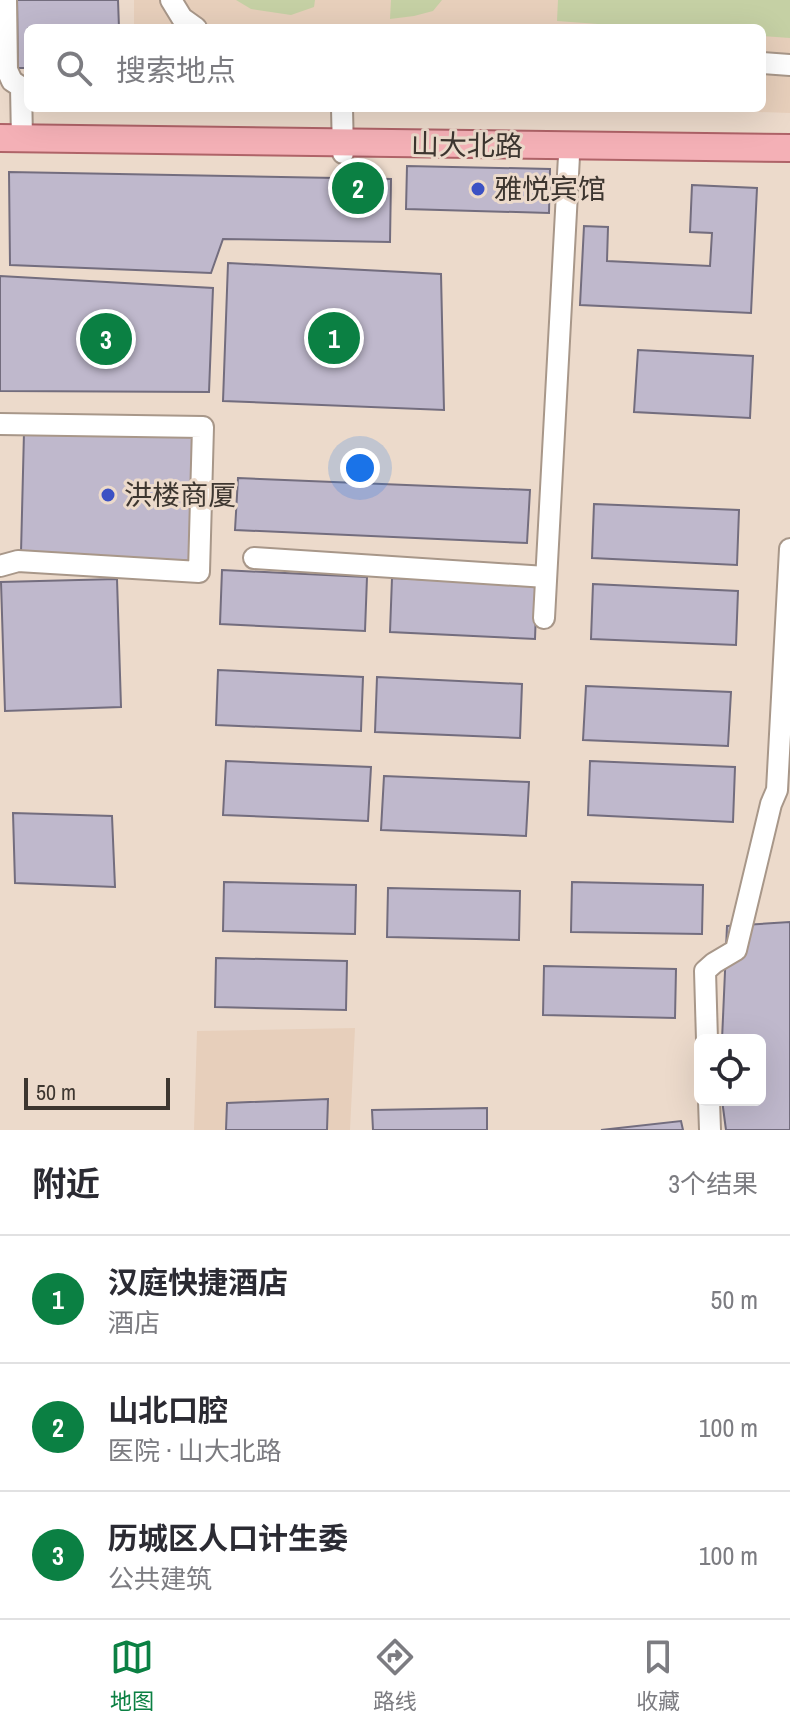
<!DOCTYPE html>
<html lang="zh">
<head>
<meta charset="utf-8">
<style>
  body { margin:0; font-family:"Archivo Narrow","Noto Sans SC",sans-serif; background:#f7f7f7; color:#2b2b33 }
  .controls { position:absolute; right:24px; bottom:24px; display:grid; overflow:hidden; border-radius:12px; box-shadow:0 8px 32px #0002 }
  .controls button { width:72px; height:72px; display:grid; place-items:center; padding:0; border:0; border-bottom:2px solid #e1e1e2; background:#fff; color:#2b2b33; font:40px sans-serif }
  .scale { position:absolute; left:24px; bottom:20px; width:146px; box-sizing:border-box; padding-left:8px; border:4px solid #3d3630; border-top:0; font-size:22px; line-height:28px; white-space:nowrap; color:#3d3630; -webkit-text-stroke:6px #ecdacb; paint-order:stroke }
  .you { position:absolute; left:360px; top:468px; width:28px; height:28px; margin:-20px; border:6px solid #fff; border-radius:50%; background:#1a73e8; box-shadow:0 0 0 12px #1a73e833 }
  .badge { display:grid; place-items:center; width:52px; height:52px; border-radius:50%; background:#0b8043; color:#fff; font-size:26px; font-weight:700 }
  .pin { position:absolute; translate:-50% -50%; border:4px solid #fff; box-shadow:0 2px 8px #0006 }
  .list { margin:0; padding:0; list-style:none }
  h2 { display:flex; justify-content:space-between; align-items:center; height:104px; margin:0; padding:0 32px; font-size:34px }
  h2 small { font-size:26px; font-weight:400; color:#7c7c81 }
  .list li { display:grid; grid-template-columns:52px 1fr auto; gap:24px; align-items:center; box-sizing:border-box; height:128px; padding:0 32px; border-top:2px solid #e1e1e2 }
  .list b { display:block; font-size:30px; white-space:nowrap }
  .list p { margin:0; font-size:26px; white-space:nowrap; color:#7c7c81 }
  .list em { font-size:26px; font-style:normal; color:#7c7c81 }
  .icon { flex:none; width:44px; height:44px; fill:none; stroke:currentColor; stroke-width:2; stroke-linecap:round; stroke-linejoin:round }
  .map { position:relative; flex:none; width:790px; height:1130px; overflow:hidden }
  .search { position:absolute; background:#fff; box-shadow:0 8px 32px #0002; left:24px; right:24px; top:24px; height:88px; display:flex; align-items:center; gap:20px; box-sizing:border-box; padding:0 28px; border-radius:12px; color:#7c7c81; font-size:30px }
  .sheet { height:488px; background:#fff }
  nav { display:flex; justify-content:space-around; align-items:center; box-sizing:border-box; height:112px; border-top:2px solid #e1e1e2; background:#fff; font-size:22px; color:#7c7c81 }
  nav a { display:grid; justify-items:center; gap:4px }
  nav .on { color:#0b8043 }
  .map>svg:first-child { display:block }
</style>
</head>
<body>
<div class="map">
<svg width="790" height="1130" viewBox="0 0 790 1130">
  <rect width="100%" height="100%" fill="#ecdacb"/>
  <!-- built -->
  <g fill="#e7cfbb">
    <path d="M 134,0 L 790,0 L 790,113 L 636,108 L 762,108 L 762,28 L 134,28 Z"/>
    <path d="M 355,1028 L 350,1130 L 194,1130 L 197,1031 Z"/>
  </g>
  <!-- green -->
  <g fill="#c5d0a4">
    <path d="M 236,0 L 315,0 L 314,7 L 291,15 L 251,9 Z"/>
    <path d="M 391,0 L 442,0 L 433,11 L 414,16 L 390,19 Z"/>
    <path d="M 558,0 L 790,0 L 790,38 L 762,36 L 762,28 L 653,28 L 557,21 Z"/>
  </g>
  <!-- building -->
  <g fill="#bfb8cc" stroke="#736d7e" stroke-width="2">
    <path d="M 17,0 L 118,0 L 119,28 L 28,28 L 28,68 L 18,68 Z"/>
    <path d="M 407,166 L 550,169 L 549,213 L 406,209 Z"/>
    <path d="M 9,172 L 391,179 L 390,242 L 223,239 L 211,273 L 10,265 Z"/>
    <path d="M 692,185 L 757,188 L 751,313 L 580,305 L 584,226 L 608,227 L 607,261 L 710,266 L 712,233 L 690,232 Z"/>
    <path d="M 228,263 L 441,274 L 444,410 L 223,401 Z"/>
    <path d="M 0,276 L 213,288 L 209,392 L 0,391 Z"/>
    <path d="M 638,350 L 753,356 L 750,418 L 634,412 Z"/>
    <path d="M 24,432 L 196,436 L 191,561 L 21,553 Z"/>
    <path d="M 238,478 L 530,490 L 527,543 L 235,530 Z"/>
    <path d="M 594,504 L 739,510 L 737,565 L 592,558 Z"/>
    <path d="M 222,570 L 367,577 L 365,631 L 220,624 Z"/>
    <path d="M 392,578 L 537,584 L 535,639 L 390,632 Z"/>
    <path d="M 117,579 L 121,707 L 5,711 L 1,582 Z"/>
    <path d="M 593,584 L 738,591 L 736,645 L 591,639 Z"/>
    <path d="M 218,670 L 363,677 L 361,731 L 216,725 Z"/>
    <path d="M 377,677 L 522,684 L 520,738 L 375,732 Z"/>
    <path d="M 586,686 L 731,692 L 728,746 L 583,740 Z"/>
    <path d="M 226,761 L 371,767 L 368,821 L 223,815 Z"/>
    <path d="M 590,761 L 735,767 L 733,822 L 588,815 Z"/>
    <path d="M 384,776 L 529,782 L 526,836 L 381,830 Z"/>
    <path d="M 13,813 L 112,816 L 115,887 L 15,883 Z"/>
    <path d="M 224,882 L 356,885 L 355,934 L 223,931 Z"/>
    <path d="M 572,882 L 703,885 L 702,934 L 571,932 Z"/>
    <path d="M 388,888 L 520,891 L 519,940 L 387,937 Z"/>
    <path d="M 790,922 L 790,1130 L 726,1130 L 722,1100 L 760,1100 L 760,1040 L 722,1040 L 727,926 Z"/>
    <path d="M 216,958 L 347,961 L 346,1010 L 215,1007 Z"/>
    <path d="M 544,966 L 676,969 L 675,1018 L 543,1015 Z"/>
    <path d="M 328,1099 L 327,1130 L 226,1130 L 227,1103 Z"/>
    <path d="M 487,1108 L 487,1130 L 373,1130 L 372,1110 Z"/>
    <path d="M 681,1121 L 683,1130 L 601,1130 Z"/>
  </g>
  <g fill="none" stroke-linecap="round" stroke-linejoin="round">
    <!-- minor casing -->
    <g stroke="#a89789" stroke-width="24">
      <g id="minor">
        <path d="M 6,0 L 7,70 L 12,81 L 21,87 L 22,139"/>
        <path d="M 171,0 L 182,18 L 196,28"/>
        <path d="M 762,63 L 790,65"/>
        <path d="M 342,108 L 343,153"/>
        <path d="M 0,424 L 203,427 L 199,572 L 18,561 L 0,566"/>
        <path d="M 254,558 L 546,577"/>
        <path d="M 544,618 L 569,156"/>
        <path d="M 707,1040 L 705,971 L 714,963 L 736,950 L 771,804 L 777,790 L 790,549"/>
        <path d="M 709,1100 L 710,1130"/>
      </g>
    </g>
    <!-- major casing -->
    <g stroke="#af6368" stroke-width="30">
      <path id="major" d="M 0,138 L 790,148"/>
    </g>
    <!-- minor -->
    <use href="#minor" stroke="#fff" stroke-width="20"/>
    <!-- major -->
    <use href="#major" stroke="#f4b0b6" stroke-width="26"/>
  </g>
  <!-- markers -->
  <g fill="#3c51c4" stroke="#ecdacb" stroke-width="3">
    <circle cx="478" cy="189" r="8"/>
    <circle cx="108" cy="495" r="8"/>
  </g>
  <g text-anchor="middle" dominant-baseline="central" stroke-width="6" stroke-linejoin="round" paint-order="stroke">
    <!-- street labels -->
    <g font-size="28" fill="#3d3630" stroke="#ecdacb">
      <text transform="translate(467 145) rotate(1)">山大北路</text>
    </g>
    <!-- poi labels -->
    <g font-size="28" fill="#3d3630" stroke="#ecdacb" text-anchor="start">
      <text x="494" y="189">雅悦宾馆</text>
      <text x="124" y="495">洪楼商厦</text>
    </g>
  </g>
</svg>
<div class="controls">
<button><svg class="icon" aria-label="locate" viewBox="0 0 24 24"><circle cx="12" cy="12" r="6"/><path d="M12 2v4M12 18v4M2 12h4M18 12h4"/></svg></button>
</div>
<div class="scale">50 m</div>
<div class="you"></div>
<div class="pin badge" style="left:334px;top:338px">1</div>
<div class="pin badge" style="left:358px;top:188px">2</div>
<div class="pin badge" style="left:106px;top:339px">3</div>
<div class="search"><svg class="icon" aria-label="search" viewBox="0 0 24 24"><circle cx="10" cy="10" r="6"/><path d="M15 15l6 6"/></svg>搜索地点</div>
</div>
<section class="sheet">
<h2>附近<small>3个结果</small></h2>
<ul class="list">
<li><span class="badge">1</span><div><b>汉庭快捷酒店</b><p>酒店</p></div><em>50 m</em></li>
<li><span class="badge">2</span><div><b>山北口腔</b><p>医院 · 山大北路</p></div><em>100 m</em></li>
<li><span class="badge">3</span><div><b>历城区人口计生委</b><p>公共建筑</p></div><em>100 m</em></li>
</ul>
</section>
<nav>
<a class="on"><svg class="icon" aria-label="map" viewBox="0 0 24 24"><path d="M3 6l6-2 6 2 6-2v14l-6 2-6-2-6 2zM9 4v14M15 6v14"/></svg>地图</a>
<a><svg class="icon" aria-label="directions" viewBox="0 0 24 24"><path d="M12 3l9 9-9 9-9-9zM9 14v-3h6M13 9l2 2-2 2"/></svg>路线</a>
<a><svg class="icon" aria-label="saved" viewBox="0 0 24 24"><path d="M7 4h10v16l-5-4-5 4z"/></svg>收藏</a>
</nav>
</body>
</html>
